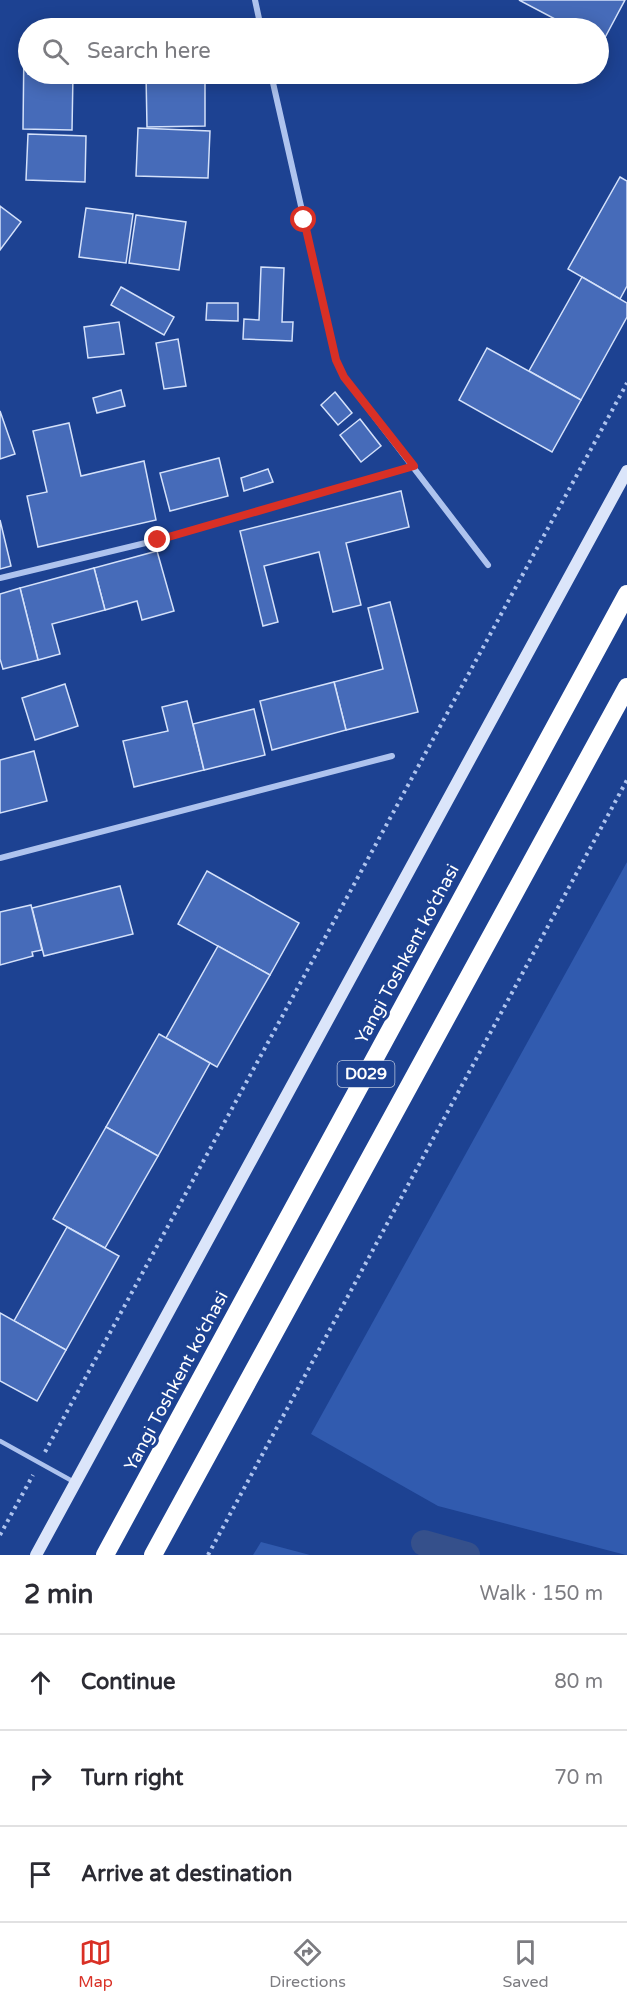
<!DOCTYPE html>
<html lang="en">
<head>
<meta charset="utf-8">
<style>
  body { margin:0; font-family:"Varela Round",sans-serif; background:#f2f2f3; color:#2b2b33 }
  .stop { position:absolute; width:18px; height:18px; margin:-14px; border:4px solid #d93025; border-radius:50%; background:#fff }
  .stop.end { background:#d93025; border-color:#fff; box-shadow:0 2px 6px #0008 }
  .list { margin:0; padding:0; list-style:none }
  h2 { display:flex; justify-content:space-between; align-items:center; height:78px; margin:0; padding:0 24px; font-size:26px }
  h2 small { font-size:20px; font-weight:400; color:#7c7c81 }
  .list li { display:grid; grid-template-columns:39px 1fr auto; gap:18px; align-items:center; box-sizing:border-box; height:96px; padding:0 24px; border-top:2px solid #e1e1e2 }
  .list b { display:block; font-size:22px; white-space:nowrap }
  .list em { font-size:20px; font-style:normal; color:#7c7c81 }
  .icon { flex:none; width:33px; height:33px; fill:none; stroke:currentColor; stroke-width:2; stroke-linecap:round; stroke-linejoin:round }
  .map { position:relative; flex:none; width:627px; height:1555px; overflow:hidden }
  .search { position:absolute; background:#fff; box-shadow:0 3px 15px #0003; left:18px; right:18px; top:18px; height:66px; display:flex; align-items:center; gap:15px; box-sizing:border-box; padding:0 21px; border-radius:33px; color:#7c7c81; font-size:22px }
  .sheet { height:366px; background:#fff }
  nav { display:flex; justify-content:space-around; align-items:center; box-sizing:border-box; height:84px; border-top:2px solid #e1e1e2; background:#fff; font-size:16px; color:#7c7c81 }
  nav a { display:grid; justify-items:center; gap:3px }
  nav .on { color:#d93025 }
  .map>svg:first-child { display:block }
</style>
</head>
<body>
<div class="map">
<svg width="627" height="1555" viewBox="0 0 627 1555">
  <rect width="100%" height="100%" fill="#1d4292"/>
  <!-- green -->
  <g fill="#315baf">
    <path d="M 627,862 L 627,1555 L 626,1555 L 438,1506 L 311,1434 Z"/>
    <path d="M 261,1542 L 310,1555 L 253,1555 Z"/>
  </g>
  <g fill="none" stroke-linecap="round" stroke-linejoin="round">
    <!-- canal -->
    <path stroke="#35508b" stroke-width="26" d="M 424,1543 L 467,1555"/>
  </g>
  <!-- building -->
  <g fill="#466bb9" stroke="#d4e1fa" stroke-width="1.5">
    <path d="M 519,0 L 625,0 L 601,45 L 598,43 L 598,28 L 572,28 Z"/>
    <path d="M 24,45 L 28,45 L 28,74 L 73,74 L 72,130 L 23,129 Z"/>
    <path d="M 146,74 L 205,74 L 205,126 L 147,127 Z"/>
    <path d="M 138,128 L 210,131 L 208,178 L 136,176 Z"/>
    <path d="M 28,134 L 86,136 L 85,182 L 26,180 Z"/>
    <path d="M 620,177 L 627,181 L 627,286 L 620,299 L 568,269 Z"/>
    <path d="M 0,206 L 21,222 L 0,250 Z"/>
    <path d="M 86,208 L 133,214 L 126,263 L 79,257 Z"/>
    <path d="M 136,215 L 186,222 L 179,270 L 129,263 Z"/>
    <path d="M 261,267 L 284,268 L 282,322 L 293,322 L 292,341 L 243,339 L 244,319 L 259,320 Z"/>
    <path d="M 582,277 L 627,303 L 627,317 L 581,400 L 529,371 Z"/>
    <path d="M 121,287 L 174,317 L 164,335 L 111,305 Z"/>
    <path d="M 207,303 L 238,303 L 238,321 L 206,320 Z"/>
    <path d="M 119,322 L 124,354 L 88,358 L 84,327 Z"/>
    <path d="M 178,339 L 186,386 L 164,389 L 156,343 Z"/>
    <path d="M 487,348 L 581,400 L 552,452 L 459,400 Z"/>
    <path d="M 121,390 L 125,406 L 97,413 L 93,398 Z"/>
    <path d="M 335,392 L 352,413 L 338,425 L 321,405 Z"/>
    <path d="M 0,411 L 15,454 L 0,459 Z"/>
    <path d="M 360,419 L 381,446 L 361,462 L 340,435 Z"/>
    <path d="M 69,423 L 81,476 L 144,461 L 156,520 L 38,547 L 27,496 L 47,492 L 33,431 Z"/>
    <path d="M 219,458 L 228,496 L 170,511 L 160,473 Z"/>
    <path d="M 268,469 L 273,482 L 244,491 L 241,478 Z"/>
    <path d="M 401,491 L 409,527 L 346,543 L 361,605 L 333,612 L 319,552 L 264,566 L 278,622 L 263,626 L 240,531 Z"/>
    <path d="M 0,520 L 11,566 L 0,569 Z"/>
    <path d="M 157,551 L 174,611 L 142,620 L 137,601 L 105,610 L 94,568 Z"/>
    <path d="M 94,568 L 105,610 L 52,624 L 60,654 L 38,660 L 20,588 Z"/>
    <path d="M 20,588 L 38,660 L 3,669 L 0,659 L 0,594 Z"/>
    <path d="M 390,602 L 418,712 L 346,730 L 334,682 L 383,669 L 368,608 Z"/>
    <path d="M 334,682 L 346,730 L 272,750 L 260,701 Z"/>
    <path d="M 65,684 L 78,726 L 35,740 L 22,698 Z"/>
    <path d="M 187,701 L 204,770 L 134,787 L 123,741 L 168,731 L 162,707 Z"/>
    <path d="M 254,709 L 265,755 L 204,770 L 193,724 Z"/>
    <path d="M 34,751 L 47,801 L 0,813 L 0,760 Z"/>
    <path d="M 207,871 L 299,923 L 270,975 L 178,924 Z"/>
    <path d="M 120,886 L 133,934 L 44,956 L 32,908 Z"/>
    <path d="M 31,905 L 42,950 L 32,952 L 33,956 L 0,965 L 0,912 Z"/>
    <path d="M 218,946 L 270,975 L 217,1067 L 166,1038 Z"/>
    <path d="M 159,1034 L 210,1063 L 158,1156 L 106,1127 Z"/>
    <path d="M 106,1127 L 158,1156 L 105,1248 L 53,1219 Z"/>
    <path d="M 67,1227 L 119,1256 L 66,1350 L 14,1321 Z"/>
    <path d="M 0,1313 L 66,1350 L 37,1401 L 0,1381 Z"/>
  </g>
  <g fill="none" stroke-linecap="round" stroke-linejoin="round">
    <!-- path -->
    <g stroke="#aec3ee" stroke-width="4" stroke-dasharray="3 4.5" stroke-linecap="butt">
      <path d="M 45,1452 L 627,383"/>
      <path d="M 0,1535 L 33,1475"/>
      <path d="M 208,1555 L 627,780"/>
    </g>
    <!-- lane -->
    <path stroke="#aec3ee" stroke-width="4.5" d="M 0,1441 L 74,1482"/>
    <!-- street -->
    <g stroke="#aec3ee" stroke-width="6">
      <path d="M 255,0 L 261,28"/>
      <path d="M 271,74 L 336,360 L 344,377 L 488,565"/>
      <path d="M 0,578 L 158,540 L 414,466"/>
      <path d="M 0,858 L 392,756"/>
    </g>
    <!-- secondary -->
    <path stroke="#dbe5fa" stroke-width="12" d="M 36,1555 L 627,471"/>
    <!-- highway -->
    <g stroke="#fff" stroke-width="18">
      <path d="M 105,1555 L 627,594"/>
      <path d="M 153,1555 L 627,687"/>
    </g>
  </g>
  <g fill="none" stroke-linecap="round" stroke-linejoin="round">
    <!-- route -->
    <path stroke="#d93025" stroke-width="8" d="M 158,540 L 414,466 L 344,377 L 336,360 L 304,220"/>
  </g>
  <g text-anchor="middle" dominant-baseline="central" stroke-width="6" stroke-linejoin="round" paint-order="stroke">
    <!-- shield labels -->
    <rect fill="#1d4292" stroke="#bbc6de" stroke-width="1.5" x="337.5" y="1061" width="57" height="26" rx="4.5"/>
    <g font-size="16" font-weight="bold" fill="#fff">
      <text x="366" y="1074">D029</text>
    </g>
    <!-- street labels -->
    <g font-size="18" fill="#fff" stroke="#1d4292">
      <text transform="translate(407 954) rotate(-62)">Yangi Toshkent ko‘chasi</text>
      <text transform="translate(176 1381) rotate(-62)">Yangi Toshkent ko‘chasi</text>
    </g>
  </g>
</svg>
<div class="stop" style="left:304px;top:220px"></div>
<div class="stop end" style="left:158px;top:540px"></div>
<div class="search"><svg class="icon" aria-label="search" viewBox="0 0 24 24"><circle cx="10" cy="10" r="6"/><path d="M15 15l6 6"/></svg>Search here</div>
</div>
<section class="sheet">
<h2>2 min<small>Walk · 150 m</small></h2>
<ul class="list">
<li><svg class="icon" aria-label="ahead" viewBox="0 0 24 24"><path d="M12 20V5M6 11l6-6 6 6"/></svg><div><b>Continue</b></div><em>80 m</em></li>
<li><svg class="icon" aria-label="right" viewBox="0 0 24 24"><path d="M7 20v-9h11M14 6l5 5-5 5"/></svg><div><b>Turn right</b></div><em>70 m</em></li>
<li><svg class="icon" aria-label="arrive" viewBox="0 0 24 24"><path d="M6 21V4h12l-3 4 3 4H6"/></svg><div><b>Arrive at destination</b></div></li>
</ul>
</section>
<nav>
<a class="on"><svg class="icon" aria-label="map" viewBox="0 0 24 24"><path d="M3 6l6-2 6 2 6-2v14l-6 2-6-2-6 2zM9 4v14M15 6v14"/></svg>Map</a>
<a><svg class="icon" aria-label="directions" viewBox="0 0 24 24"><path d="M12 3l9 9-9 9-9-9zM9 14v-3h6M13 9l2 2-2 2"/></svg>Directions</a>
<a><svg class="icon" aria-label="saved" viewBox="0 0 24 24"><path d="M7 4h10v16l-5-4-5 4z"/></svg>Saved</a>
</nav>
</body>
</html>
